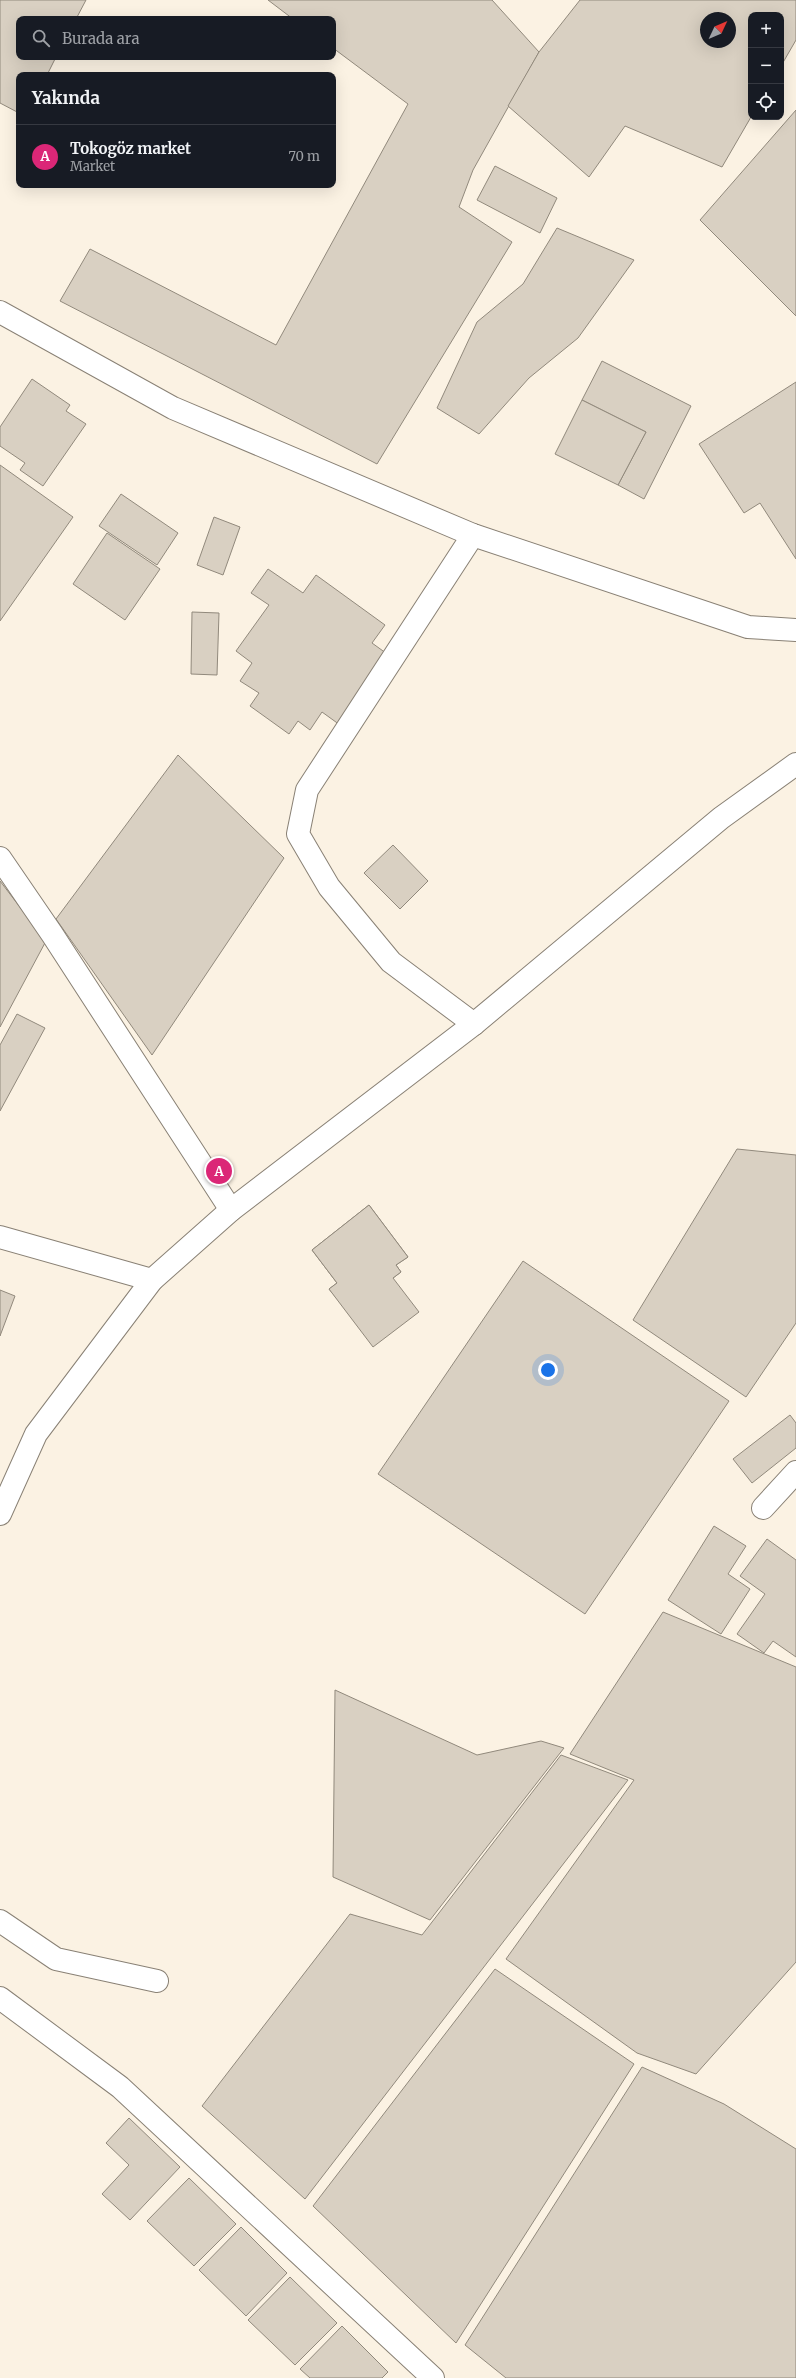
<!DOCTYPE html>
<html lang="tr">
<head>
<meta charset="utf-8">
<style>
  body { margin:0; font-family:Merriweather,serif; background:#242831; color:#f1f3f6 }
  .controls { position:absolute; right:12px; top:12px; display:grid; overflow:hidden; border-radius:8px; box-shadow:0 4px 16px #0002 }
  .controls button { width:36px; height:36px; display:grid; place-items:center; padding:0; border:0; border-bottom:1px solid #363941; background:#171b24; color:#f1f3f6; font:20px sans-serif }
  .compass { position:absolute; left:700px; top:12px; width:36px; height:36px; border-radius:50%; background:#171b24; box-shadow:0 4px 16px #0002; rotate:46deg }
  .you { position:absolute; left:548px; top:1370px; width:14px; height:14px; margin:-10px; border:3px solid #fff; border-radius:50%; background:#1a73e8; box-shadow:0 0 0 6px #1a73e833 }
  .badge { display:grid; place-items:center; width:26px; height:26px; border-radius:50%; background:#db2777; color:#fff; font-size:13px; font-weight:700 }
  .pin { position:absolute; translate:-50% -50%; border:2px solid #fff; box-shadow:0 1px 4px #0006 }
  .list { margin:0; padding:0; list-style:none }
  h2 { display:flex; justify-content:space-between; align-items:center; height:52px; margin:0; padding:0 16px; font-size:17px }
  h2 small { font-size:13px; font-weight:400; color:#9ea1a6 }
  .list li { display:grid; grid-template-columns:26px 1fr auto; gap:12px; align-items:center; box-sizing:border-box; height:64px; padding:0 16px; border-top:1px solid #363941 }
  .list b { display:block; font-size:15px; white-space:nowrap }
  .list p { margin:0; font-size:13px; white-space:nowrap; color:#9ea1a6 }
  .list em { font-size:13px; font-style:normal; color:#9ea1a6 }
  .icon { flex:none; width:22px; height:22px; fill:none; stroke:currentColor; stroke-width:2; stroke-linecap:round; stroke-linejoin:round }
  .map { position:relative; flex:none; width:796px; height:2378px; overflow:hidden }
  .search { position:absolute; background:#171b24; box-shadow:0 4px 16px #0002; left:16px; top:16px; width:320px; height:44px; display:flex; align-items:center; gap:10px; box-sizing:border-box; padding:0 14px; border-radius:8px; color:#9ea1a6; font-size:15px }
  .panel { position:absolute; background:#171b24; box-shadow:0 4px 16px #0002; left:16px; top:72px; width:320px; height:116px; border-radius:8px }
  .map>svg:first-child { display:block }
</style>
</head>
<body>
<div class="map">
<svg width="796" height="2378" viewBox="0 0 796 2378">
  <rect width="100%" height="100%" fill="#fbf2e3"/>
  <!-- building -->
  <g fill="#d9d0c2" stroke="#91897c" fill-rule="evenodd">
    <path d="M 0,0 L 86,0 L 76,19 L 19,19 L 19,57 L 56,57 L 47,75 L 19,75 L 19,113 L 0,103 Z"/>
    <path d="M 268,0 L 492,0 L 539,52 L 473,170 L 459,207 L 512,242 L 377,464 L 60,301 L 90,249 L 276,345 L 408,104 L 333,48 L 333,19 L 293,19 Z"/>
    <path d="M 580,0 L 796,0 L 796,40 L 781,66 L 781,15 L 751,15 L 751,117 L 722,167 L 625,126 L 589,177 L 508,106 L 539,52 ZM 706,18 L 730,18 L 730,42 L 706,42 Z"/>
    <path d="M 796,110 L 796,316 L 700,220 Z"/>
    <path d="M 495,166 L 557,198 L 540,233 L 477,200 Z"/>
    <path d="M 557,228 L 634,260 L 578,338 L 529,378 L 479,434 L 437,408 L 477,322 L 523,284 Z"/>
    <path d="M 602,361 L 691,406 L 644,499 L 618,485 L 646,432 L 582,400 Z"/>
    <path d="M 32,379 L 70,405 L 66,411 L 86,424 L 43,486 L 20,470 L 25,463 L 0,446 L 0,427 Z"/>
    <path d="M 796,382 L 796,559 L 760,503 L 744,513 L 699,444 Z"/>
    <path d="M 582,400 L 646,432 L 618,485 L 555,454 Z"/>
    <path d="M 0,465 L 73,517 L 0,621 Z"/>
    <path d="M 121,494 L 178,533 L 157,565 L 99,526 Z"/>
    <path d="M 214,517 L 240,527 L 223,575 L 197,565 Z"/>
    <path d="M 107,533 L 160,569 L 125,620 L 73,584 Z"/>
    <path d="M 268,569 L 303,593 L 316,575 L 385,625 L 372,643 L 390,656 L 340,725 L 322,712 L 310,730 L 298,721 L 289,734 L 250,706 L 259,693 L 240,681 L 252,663 L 236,651 L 269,605 L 251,593 Z"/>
    <path d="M 192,612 L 219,613 L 217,675 L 191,674 Z"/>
    <path d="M 178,755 L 284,858 L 152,1055 L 56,919 Z"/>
    <path d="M 393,845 L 428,881 L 400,909 L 364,873 Z"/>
    <path d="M 0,881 L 46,941 L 0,1027 Z"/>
    <path d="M 17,1014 L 45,1028 L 0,1111 L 0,1045 Z"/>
    <path d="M 737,1149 L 796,1155 L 796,1323 L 746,1397 L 633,1320 Z"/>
    <path d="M 369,1205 L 408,1257 L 396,1265 L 401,1272 L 348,1312 L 329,1289 L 337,1283 L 312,1250 Z"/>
    <path d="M 369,1205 L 408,1257 L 396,1265 L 401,1272 L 393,1278 L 419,1312 L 373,1347 L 329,1289 L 337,1283 L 312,1250 Z"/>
    <path d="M 523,1261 L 729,1401 L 585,1614 L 378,1474 Z"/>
    <path d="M 0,1290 L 15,1296 L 0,1336 Z"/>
    <path d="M 790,1415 L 796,1423 L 796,1448 L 752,1483 L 733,1459 Z"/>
    <path d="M 714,1526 L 746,1546 L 728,1574 L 750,1589 L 721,1634 L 668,1600 Z"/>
    <path d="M 767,1539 L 796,1560 L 796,1657 L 773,1641 L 764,1653 L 737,1634 L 765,1594 L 740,1576 Z"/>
    <path d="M 663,1612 L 796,1667 L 796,1962 L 696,2074 L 637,2053 L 506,1959 L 634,1780 L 570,1754 Z"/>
    <path d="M 335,1690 L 477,1755 L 541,1741 L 564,1748 L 430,1920 L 333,1877 Z"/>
    <path d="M 561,1755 L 628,1780 L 305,2199 L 202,2106 L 350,1914 L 422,1935 Z"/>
    <path d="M 495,1969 L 634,2064 L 456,2343 L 313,2206 Z"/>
    <path d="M 642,2067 L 724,2104 L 796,2149 L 796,2378 L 506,2378 L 465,2345 Z"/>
    <path d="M 129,2118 L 180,2167 L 130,2220 L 102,2194 L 129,2165 L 106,2143 Z"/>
    <path d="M 189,2178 L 236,2224 L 194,2266 L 147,2221 Z"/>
    <path d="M 241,2227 L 287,2273 L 246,2316 L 199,2270 Z"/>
    <path d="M 290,2277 L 337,2323 L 295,2365 L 248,2320 Z"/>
    <path d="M 342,2326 L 388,2372 L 382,2378 L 310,2378 L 300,2369 Z"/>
  </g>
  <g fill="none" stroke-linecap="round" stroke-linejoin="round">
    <!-- minor casing -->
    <g stroke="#898175" stroke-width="24">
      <g id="minor">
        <path d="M 0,312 L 173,408 L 473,535 L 748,627 L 796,630"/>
        <path d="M 473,535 L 307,790 L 298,834 L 329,887 L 391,962 L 474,1024"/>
        <path d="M 0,858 L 52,934 L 231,1210"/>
        <path d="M 0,1237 L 152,1280"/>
        <path d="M 763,1508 L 796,1472"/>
        <path d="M 0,1514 L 36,1434 L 152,1280 L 231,1210 L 474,1024 L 721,818 L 796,764"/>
        <path d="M 0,1921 L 56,1959 L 157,1981"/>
        <path d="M 0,1998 L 120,2087 L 433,2378"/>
      </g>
    </g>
    <!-- minor -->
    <use href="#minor" stroke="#fff" stroke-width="22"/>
  </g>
</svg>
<div class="controls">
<button>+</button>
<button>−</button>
<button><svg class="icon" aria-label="locate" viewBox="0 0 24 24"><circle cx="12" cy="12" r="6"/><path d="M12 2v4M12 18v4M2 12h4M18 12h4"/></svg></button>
</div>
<svg class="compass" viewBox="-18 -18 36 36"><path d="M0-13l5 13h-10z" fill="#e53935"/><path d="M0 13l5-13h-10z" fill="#9ea1a6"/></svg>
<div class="you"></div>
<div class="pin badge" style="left:219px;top:1171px">A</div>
<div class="search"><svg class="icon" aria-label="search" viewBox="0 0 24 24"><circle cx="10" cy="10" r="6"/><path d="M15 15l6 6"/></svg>Burada ara</div>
<section class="panel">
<h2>Yakında<small></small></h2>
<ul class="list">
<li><span class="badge">A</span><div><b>Tokogöz market</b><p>Market</p></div><em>70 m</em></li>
</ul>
</section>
</div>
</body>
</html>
